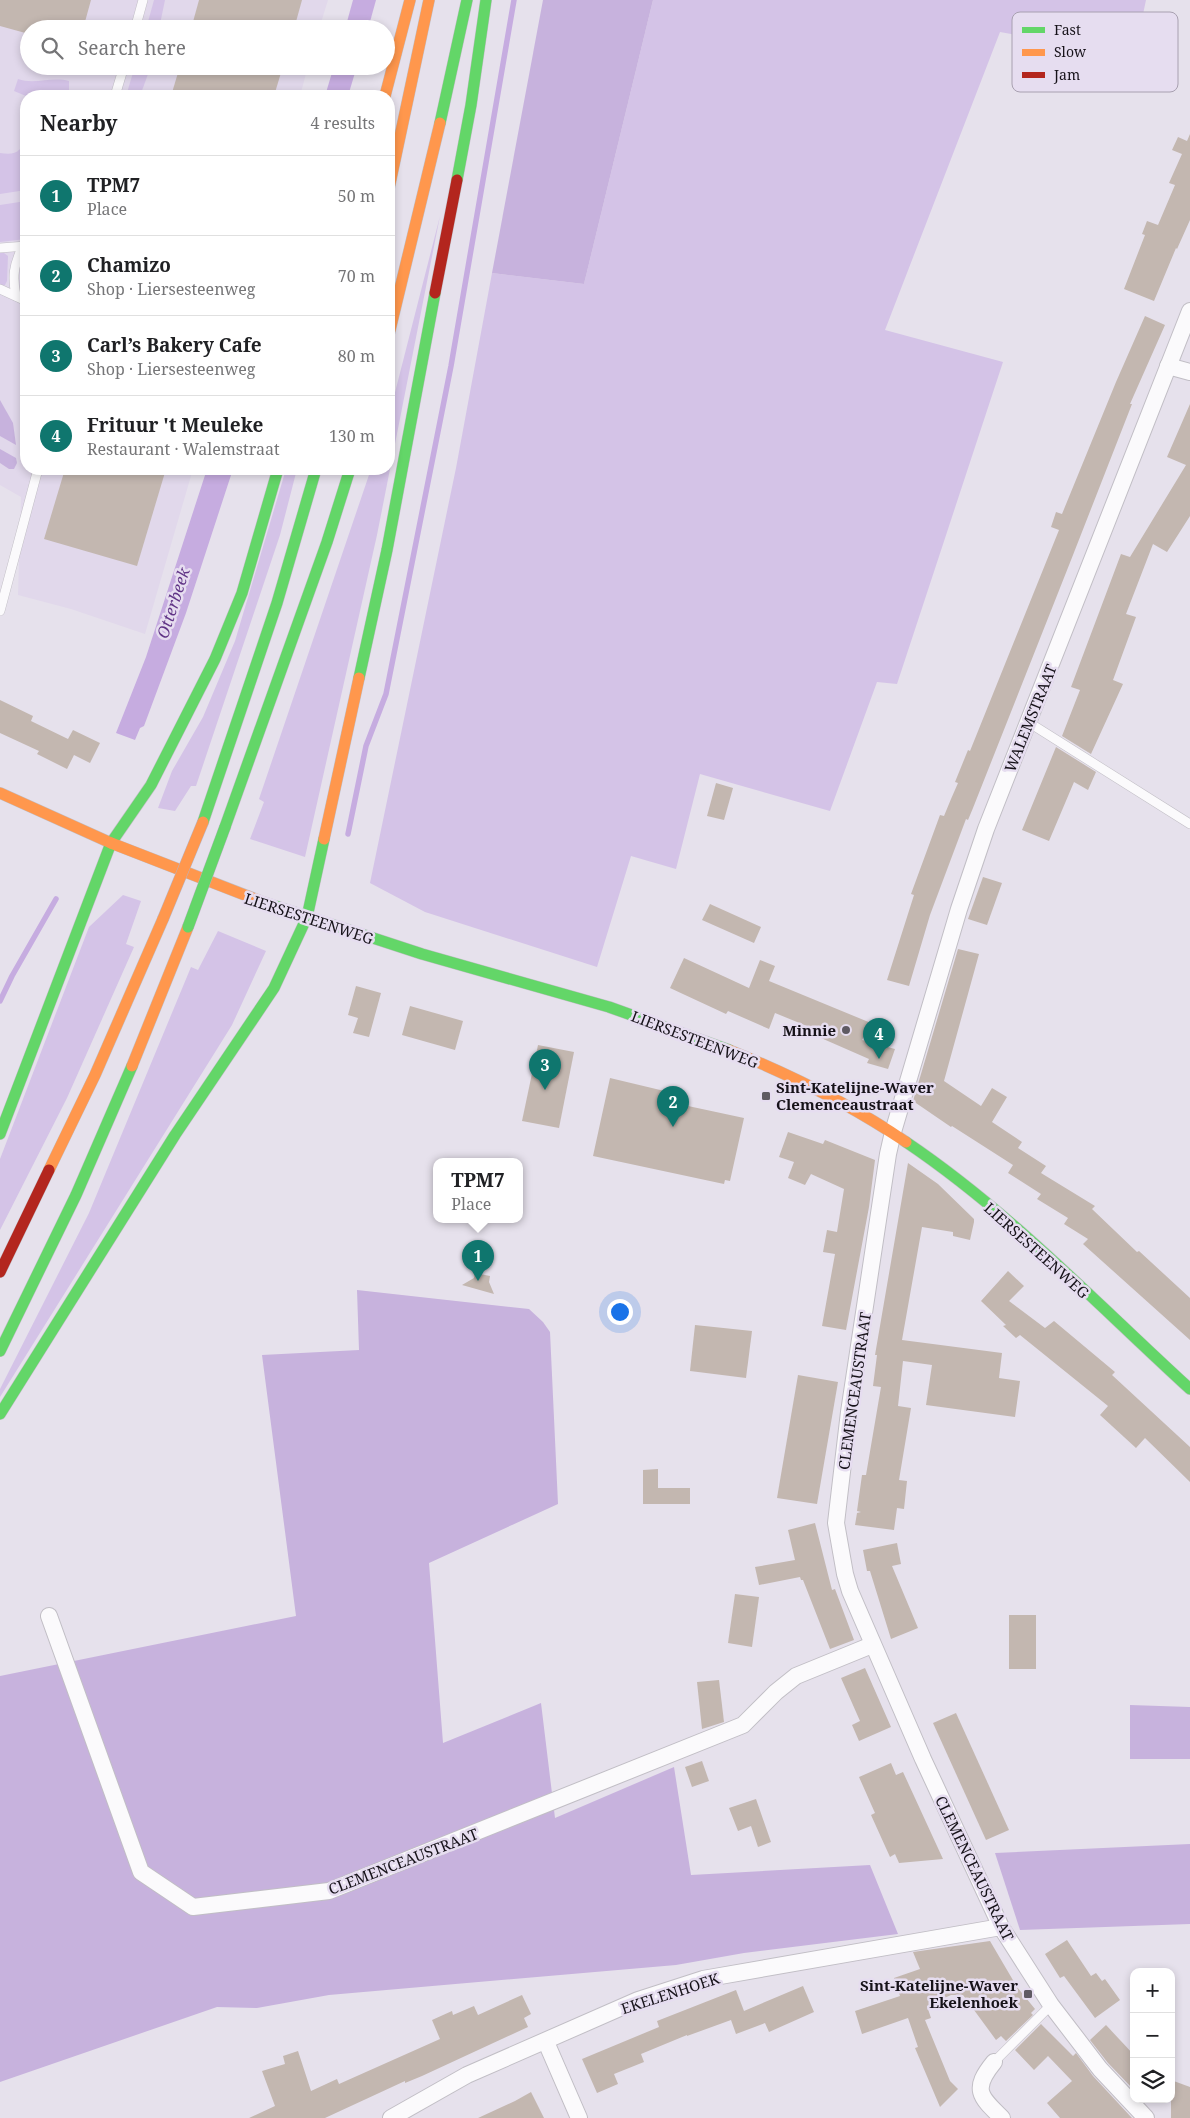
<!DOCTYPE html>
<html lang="en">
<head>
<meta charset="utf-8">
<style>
  body { margin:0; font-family:"Noto Serif",serif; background:#f2f2f2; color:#202124 }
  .controls { position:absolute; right:15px; bottom:15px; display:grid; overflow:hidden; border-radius:10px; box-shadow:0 2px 8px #0003 }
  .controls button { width:45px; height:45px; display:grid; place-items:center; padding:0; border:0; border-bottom:1px solid #e0e0e0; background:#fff; color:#202124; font:25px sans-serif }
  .you { position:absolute; left:619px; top:1311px; width:18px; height:18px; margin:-12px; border:4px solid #fff; border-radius:50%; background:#1a73e8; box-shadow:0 0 0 8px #1a73e833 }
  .badge { display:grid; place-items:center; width:32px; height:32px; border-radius:50%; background:#0f766e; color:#fff; font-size:16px; font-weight:700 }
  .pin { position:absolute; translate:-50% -41px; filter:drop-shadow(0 1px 2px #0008) }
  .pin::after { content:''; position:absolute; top:26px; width:18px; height:15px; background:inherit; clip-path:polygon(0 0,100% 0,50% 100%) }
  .popup { position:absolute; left:433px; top:1158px; width:90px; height:65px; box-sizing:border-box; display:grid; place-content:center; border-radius:10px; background:#fff; filter:drop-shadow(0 1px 4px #0005); font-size:16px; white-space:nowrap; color:#757577 }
  .popup b { font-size:19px; color:#202124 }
  .popup::after { content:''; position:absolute; left:50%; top:100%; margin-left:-10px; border:10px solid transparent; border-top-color:#fff }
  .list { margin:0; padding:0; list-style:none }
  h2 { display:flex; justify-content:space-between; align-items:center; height:65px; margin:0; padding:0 20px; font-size:21px }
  h2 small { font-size:16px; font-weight:400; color:#757577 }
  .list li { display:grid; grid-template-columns:32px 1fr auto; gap:15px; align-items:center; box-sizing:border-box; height:80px; padding:0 20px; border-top:1px solid #e0e0e0 }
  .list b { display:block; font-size:19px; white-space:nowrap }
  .list p { margin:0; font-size:16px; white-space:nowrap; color:#757577 }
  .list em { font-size:16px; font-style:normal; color:#757577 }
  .icon { flex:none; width:28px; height:28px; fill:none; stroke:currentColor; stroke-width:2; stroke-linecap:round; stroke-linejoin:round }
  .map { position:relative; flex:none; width:1190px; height:2118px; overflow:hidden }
  .search { position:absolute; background:#fff; box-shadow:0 2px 8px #0003; left:20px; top:20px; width:375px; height:55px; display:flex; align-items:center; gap:12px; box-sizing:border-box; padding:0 18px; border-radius:28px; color:#757577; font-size:19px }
  .panel { position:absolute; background:#fff; box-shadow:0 2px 8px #0003; left:20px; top:90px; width:375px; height:385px; border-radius:20px }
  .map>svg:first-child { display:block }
</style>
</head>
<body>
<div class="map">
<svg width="1190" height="2118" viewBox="0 0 1190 2118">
  <rect width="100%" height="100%" fill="#e6e1ec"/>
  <!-- built -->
  <path fill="#e1d8eb" d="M 0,0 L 328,0 L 319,29 L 29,29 L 29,66 L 308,66 L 300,96 L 26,96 L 26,469 L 193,469 L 145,634 L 71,609 L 18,595 L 21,497 L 0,485 Z"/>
  <!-- green -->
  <g fill="#d4c3e7">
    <path d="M 154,0 L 165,0 L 159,29 L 146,29 Z"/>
    <path d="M 653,0 L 1146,0 L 1134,57 L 1000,32 L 885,330 L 1003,362 L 897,684 L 877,682 L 830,811 L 700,774 L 676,869 L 631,856 L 597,967 L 425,912 L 370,883 L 456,468 L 492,273 L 584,284 Z"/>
    <path d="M 135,66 L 151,66 L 140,96 L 126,96 Z"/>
    <path d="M 18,79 C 35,85 52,76 69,81 L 69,92 L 71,96 L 26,96 L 14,91 Z"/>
    <path d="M 26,136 L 26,190 L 0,194 L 0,153 C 16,156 22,151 26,136 Z"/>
    <path d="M 26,201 L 26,239 L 0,242 L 0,205 Z"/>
    <path d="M 440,216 L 377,535 L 305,857 L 250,839 L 264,802 L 259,799 L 371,469 L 389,469 L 389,416 Z"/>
    <path d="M 0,252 L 4,253 L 8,256 L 7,281 L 5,285 L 0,285 Z"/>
    <path d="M 286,469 L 297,469 L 280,535 L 196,786 L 191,786 L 175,811 L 158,808 L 172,771 L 203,717 L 235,641 Z"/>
    <path d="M 123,895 L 141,901 L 126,944 L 134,947 L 67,1098 L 0,1230 L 0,1159 L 89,927 Z"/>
    <path d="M 218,931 L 266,951 L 232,1025 L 0,1397 L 0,1389 L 89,1213 L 191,967 L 198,970 Z"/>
  </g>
  <!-- forest -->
  <g fill="#c7b2dd">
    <path d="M 543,0 L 653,0 L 584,284 L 492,273 Z"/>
    <path d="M 0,400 L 13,423 L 16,445 L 0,436 Z"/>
    <path d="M 0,449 L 16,458 L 17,463 L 14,469 L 9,469 L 0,463 Z"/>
    <path d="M 357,1290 L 529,1309 L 543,1322 L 550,1332 L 558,1504 L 429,1563 L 443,1743 L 541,1703 L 555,1818 L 674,1767 L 691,1875 L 870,1865 L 898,1934 L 744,1953 L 676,1965 L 329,1995 L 257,2008 L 217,2007 L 0,2082 L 0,1676 L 296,1616 L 262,1355 L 359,1350 Z"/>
    <path d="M 1130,1705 L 1190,1707 L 1190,1759 L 1130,1759 Z"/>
    <path d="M 1190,1844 L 1190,1924 L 1020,1930 L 995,1853 Z"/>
  </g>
  <!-- water -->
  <g fill="#c6ace0">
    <path d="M 353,0 L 376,0 L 368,29 L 345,29 Z"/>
    <path d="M 334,66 L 357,66 L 348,96 L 325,96 Z"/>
    <path d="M 207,469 L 233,469 L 186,613 L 144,726 L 140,728 L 135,740 L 116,733 L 146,657 Z"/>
  </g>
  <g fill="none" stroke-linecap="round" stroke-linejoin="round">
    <!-- stream -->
    <g stroke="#c6ace0" stroke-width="5.5">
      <path d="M 348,834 L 366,746 L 386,694 L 451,366 L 514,0"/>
      <path d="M 0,1001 L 12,976 L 56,899"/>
    </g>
  </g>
  <!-- building -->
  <g fill="#c3b7b0">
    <path d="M 0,0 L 91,0 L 83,29 L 29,29 L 29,34 L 0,26 Z"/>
    <path d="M 199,0 L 302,0 L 294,29 L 191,29 Z"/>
    <path d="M 1104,59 L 1133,74 L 1125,89 L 1097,75 Z"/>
    <path d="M 180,66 L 283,66 L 274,96 L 171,96 Z"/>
    <path d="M 1190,134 L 1190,220 L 1177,249 L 1176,248 L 1154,301 L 1124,289 L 1145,235 L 1142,234 L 1147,221 L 1158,225 L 1175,185 L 1169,183 L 1182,154 L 1172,150 L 1178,137 L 1187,141 Z"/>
    <path d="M 1145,316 L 1165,325 L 1130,404 L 1132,404 L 1073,555 L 973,808 L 968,820 L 966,819 L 930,915 L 909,986 L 887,980 L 914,895 L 911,894 L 940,815 L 944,816 L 951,799 L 958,783 L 955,782 L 968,750 L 970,751 L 1059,530 L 1051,527 L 1056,512 L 1062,514 L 1116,382 Z"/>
    <path d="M 1190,404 L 1190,516 L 1167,552 L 1153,544 L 1126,614 L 1136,617 L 1113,680 L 1123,684 L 1091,754 L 1062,736 L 1080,690 L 1071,687 L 1121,554 L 1130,557 L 1186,465 L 1167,457 Z"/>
    <path d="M 65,469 L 166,469 L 137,566 L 44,539 Z"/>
    <path d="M 0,700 L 33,716 L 31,721 L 68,739 L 73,730 L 100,743 L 90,763 L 74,755 L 67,769 L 37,754 L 39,751 L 0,733 Z"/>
    <path d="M 1056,747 L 1096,772 L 1088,790 L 1074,782 L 1049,841 L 1022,830 Z"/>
    <path d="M 716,783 L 733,788 L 724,820 L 707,816 Z"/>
    <path d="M 983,877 L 1002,883 L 987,925 L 968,919 Z"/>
    <path d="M 710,904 L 761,927 L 754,943 L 702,920 Z"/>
    <path d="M 958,949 L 979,954 L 944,1081 L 981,1106 L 992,1088 L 1007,1097 L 992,1122 L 1022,1142 L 1018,1148 L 1046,1166 L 1041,1173 L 1095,1206 L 1092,1209 L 1137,1252 L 1139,1251 L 1190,1298 L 1190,1340 L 1083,1244 L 1088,1239 L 1064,1224 L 1068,1218 L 1037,1199 L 1041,1194 L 1008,1173 L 1013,1165 L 952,1126 L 951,1127 L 913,1101 Z"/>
    <path d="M 684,958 L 749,988 L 760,960 L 775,966 L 769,981 L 871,1023 L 862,1040 L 895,1049 L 888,1069 L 867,1063 L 869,1059 L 821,1038 L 824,1033 L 775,1013 L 769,1029 L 728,1011 L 726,1014 L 670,988 Z"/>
    <path d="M 356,986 L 381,993 L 369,1037 L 353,1033 L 358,1018 L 348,1015 Z"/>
    <path d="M 410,1006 L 463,1021 L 455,1050 L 402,1035 Z"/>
    <path d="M 538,1045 L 574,1052 L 559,1128 L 522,1121 Z"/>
    <path d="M 610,1078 L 677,1094 L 674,1103 L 744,1118 L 730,1181 L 725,1180 L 724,1184 L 593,1156 Z"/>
    <path d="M 788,1132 L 823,1144 L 825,1140 L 875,1160 L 869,1207 L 846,1330 L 822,1326 L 835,1254 L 823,1252 L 827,1230 L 837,1232 L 844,1189 L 811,1174 L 805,1185 L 788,1178 L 794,1162 L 779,1157 Z"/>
    <path d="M 908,1163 L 938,1184 L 974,1219 L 974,1222 L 970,1240 L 953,1236 L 953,1232 L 922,1227 L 902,1340 L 1002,1353 L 999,1378 L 1020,1381 L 1015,1417 L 926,1405 L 932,1365 L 903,1361 L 898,1406 L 911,1408 L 899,1480 L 907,1481 L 904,1509 L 897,1508 L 894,1530 L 855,1525 L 857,1513 L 861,1512 L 857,1511 L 862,1475 L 866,1475 L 881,1387 L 873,1386 L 877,1355 L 875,1355 Z"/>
    <path d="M 1008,1271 L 1024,1286 L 1009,1301 L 1045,1328 L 1054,1321 L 1115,1372 L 1112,1375 L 1190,1447 L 1190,1482 L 1145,1438 L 1136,1448 L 1100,1415 L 1108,1406 L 1020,1335 L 1016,1338 L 1003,1326 L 1006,1325 L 981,1301 Z"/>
    <path d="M 475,1273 L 490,1276 L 489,1282 L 494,1294 L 462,1285 L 474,1278 Z"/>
    <path d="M 695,1325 L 752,1331 L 746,1378 L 690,1371 Z"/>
    <path d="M 798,1375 L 838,1382 L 817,1504 L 777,1498 Z"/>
    <path d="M 658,1469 L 658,1488 L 690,1488 L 690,1504 L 643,1504 L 643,1470 Z"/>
    <path d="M 815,1523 L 832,1590 L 835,1589 L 854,1640 L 830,1649 L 803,1580 L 801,1580 L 800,1577 L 759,1585 L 755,1567 L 795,1560 L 788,1530 Z"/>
    <path d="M 897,1543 L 901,1564 L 892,1566 L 918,1628 L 891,1639 L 870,1571 L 867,1571 L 863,1550 Z"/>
    <path d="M 735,1594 L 759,1597 L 752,1647 L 728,1643 Z"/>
    <rect x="1009" y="1615" width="27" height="54"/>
    <path d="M 865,1668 L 891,1727 L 859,1741 L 852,1725 L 860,1721 L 841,1678 Z"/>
    <path d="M 719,1680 L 724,1722 L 702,1729 L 697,1682 Z"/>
    <path d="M 956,1713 L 1009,1830 L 986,1840 L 933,1723 Z"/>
    <path d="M 702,1761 L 709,1781 L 692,1787 L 685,1767 Z"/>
    <path d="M 891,1763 L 896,1775 L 903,1772 L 943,1859 L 899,1863 L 895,1854 L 890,1857 L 871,1815 L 875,1813 L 859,1777 Z"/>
    <path d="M 756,1799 L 771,1842 L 758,1847 L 751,1826 L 738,1831 L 729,1808 Z"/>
    <path d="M 1067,1940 L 1091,1976 L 1096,1973 L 1102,1981 L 1105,1979 L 1120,2000 L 1095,2018 L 1064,1976 L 1060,1978 L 1045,1954 Z"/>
    <path d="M 990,1941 L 1017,1987 L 1035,2009 L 1031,2013 L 1033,2015 L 1006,2041 L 1001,2036 L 996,2040 L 963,1995 L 951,1995 L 927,2006 L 931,2018 L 925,2020 L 950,2081 L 958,2089 L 940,2107 L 915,2048 L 918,2047 L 908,2018 L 862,2034 L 855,2011 L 900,1996 L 894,1978 L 920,1969 L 913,1952 Z"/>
    <path d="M 803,1986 L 814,2012 L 769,2032 L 765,2023 L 736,2034 L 731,2020 L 687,2036 L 687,2035 L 641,2054 L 644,2062 L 614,2074 L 618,2084 L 597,2093 L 582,2059 L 659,2027 L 657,2021 L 736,1990 L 744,2011 Z"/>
    <path d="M 522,1995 L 531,2014 L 524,2018 L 528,2027 L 422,2076 L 405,2083 L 405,2081 L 325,2118 L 249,2118 L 275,2106 L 262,2071 L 285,2064 L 283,2056 L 298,2051 L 311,2091 L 337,2079 L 339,2084 L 440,2039 L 432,2020 L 452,2011 L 453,2015 L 474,2006 L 478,2015 Z"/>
    <path d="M 1041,2024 L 1073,2056 L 1076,2053 L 1093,2076 L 1132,2118 L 1060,2118 L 1047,2103 L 1072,2081 L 1048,2056 L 1034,2070 L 1015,2050 Z"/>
    <path d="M 1106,2025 L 1134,2055 L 1134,2090 L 1108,2063 L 1090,2040 Z"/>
    <path d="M 1171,2080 L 1190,2087 L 1190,2118 L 1171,2118 Z"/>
    <path d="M 531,2092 L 544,2118 L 478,2118 L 515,2101 Z"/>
  </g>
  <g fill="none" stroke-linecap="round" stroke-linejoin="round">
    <!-- lane casing -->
    <g stroke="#c1bec5" stroke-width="10">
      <g id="lane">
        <path d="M 135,29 L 143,0"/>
        <path d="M 115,96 L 124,66"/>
        <path d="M 0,248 L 26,246"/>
        <path d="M 0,289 L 26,301"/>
        <path d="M 16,296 C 12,276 14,265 22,248"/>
        <path d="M 0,611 L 38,469"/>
        <path d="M 1028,722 L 1190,824"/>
        <path d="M 994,2062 L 1051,2005"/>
      </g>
    </g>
    <!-- street casing -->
    <g stroke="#c1bec5" stroke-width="18">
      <g id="street">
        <path d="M 1168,366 L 1190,372"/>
        <path d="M 49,1616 L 141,1872 L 193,1907 L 329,1891 L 743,1725 L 776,1692 L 796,1676 L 872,1645"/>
        <path d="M 546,2042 L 579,2118"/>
        <path d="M 994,2062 C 972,2089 979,2096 1002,2118"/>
        <path d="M 391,2118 L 467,2075 L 638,2000 L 703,1979 L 1001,1927"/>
        <path d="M 1146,2118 L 1100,2069 L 1051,2005 L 1001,1927 L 923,1759 L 850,1591 L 845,1574 L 836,1523 L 849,1412 L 888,1154 L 893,1132 L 959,909 L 986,829 L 1190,311"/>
      </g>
    </g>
    <!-- fast casing -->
    <g stroke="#c1bec5" stroke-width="12">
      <g id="fast">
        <path d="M 440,123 L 467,0"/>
        <path d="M 457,180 L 471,105 L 486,0"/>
        <path d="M 359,678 L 387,550 L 435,293"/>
        <path d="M 203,822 L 277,603 L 316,469"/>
        <path d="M 225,827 L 327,542 L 350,469"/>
        <path d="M 263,902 L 422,954 L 609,1007 L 729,1050"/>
        <path d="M 0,1134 L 111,843 L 151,785 L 215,659 L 242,593 L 278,469"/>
        <path d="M 906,1142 C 1010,1212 1098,1305 1190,1389"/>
        <path d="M 0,1351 L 76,1195 L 132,1066"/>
        <path d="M 0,1414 L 175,1135 L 274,988 L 307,917 L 324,839"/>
      </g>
    </g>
    <!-- slow casing -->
    <g stroke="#c1bec5" stroke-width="12">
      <g id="slow">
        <path d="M 385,96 L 410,0"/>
        <path d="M 389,188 L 429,0"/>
        <path d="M 389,334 L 440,123"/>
        <path d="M 0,793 L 111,843"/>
        <path d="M 324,839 L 359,678"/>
        <path d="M 111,843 L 263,902"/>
        <path d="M 729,1050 C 791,1075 850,1104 906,1142"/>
        <path d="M 132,1066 L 188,927"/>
        <path d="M 49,1170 L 95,1075 L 163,919"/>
      </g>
    </g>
    <!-- jam casing -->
    <g stroke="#c1bec5" stroke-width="12">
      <g id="jam">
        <path d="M 435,293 L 457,180"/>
        <path d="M 0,1272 L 49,1170"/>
      </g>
    </g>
    <!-- lane -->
    <use href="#lane" stroke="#fbfafc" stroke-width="9"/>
    <!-- street -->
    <use href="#street" stroke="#fbfafc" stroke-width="16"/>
    <!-- fast -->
    <use href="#fast" stroke="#63d668" stroke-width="11"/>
    <!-- slow -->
    <use href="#slow" stroke="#ff974d" stroke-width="11"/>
    <!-- jam -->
    <use href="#jam" stroke="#b3261e" stroke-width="11"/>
    <!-- fast-bridge casing -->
    <g stroke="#b9b3c1" stroke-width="12" stroke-linecap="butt">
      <path id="fast-bridge" d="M 188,927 L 225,827"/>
    </g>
    <!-- slow-bridge casing -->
    <g stroke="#b9b3c1" stroke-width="12" stroke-linecap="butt">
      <path id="slow-bridge" d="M 163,919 L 203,822"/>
    </g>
    <!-- fast-bridge -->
    <use href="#fast-bridge" stroke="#63d668" stroke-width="11"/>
    <!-- slow-bridge -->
    <use href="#slow-bridge" stroke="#ff974d" stroke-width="11"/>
  </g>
  <!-- markers -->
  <g fill="#5f5a63" stroke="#e6ddf0" stroke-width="2">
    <circle cx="846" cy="1030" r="5"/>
    <rect x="761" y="1091" width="10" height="10" rx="2.5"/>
    <rect x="1023" y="1989" width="10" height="10" rx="2.5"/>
  </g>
  <g text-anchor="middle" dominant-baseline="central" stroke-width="5" stroke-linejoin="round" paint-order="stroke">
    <!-- street labels -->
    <g font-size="15" fill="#161219" stroke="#e6ddf0">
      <text transform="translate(1030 718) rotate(-68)">WALEMSTRAAT</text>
      <text transform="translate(309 918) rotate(18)">LIERSESTEENWEG</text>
      <text transform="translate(695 1039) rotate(21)">LIERSESTEENWEG</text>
      <text transform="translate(1037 1250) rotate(42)">LIERSESTEENWEG</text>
      <text transform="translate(854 1391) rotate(-82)">CLEMENCEAUSTRAAT</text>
      <text transform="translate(403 1861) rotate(-21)">CLEMENCEAUSTRAAT</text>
      <text transform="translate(975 1868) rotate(64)">CLEMENCEAUSTRAAT</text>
      <text transform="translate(670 1993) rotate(-18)">EKELENHOEK</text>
    </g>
    <!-- poi labels -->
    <g font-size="15" font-weight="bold" fill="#161219" stroke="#e6ddf0" text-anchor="end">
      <text x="836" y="1030">Minnie</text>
      <text x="776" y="1087" text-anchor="start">Sint-Katelijne-Waver<tspan x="776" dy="17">Clemenceaustraat</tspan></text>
      <text x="1018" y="1985">Sint-Katelijne-Waver<tspan x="1018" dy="17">Ekelenhoek</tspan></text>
    </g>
    <!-- water labels -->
    <g font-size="16" font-style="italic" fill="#613587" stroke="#e6ddf0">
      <text transform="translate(173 603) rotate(-72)">Otterbeek</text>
    </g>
  </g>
  <!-- legend -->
  <rect x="1012" y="12" width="166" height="80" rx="8" fill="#e6ddf0" stroke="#a8a0b0" stroke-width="1"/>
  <rect x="1022" y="27" width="23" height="6" fill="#63d668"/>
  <rect x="1022" y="49" width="23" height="7" fill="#ff974d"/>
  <rect x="1022" y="72" width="23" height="6" fill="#b3261e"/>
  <g font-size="14" fill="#161219">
    <text x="1054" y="35">Fast</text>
    <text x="1054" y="57">Slow</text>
    <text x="1054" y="80">Jam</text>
  </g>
</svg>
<div class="controls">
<button>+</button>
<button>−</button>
<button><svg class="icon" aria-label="layers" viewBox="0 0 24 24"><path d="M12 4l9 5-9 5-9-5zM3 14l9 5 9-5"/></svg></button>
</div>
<div class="you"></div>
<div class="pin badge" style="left:478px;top:1281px">1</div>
<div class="popup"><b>TPM7</b>Place</div>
<div class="pin badge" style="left:673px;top:1127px">2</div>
<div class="pin badge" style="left:545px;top:1090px">3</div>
<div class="pin badge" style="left:879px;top:1059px">4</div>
<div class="search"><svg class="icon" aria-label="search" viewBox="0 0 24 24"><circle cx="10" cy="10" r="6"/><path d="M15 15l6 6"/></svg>Search here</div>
<section class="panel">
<h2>Nearby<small>4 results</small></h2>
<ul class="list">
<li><span class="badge">1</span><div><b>TPM7</b><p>Place</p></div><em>50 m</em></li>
<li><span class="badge">2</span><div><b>Chamizo</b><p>Shop · Liersesteenweg</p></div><em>70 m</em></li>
<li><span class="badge">3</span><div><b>Carl’s Bakery Cafe</b><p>Shop · Liersesteenweg</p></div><em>80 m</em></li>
<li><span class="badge">4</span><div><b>Frituur 't Meuleke</b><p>Restaurant · Walemstraat</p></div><em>130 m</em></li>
</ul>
</section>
</div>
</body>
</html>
